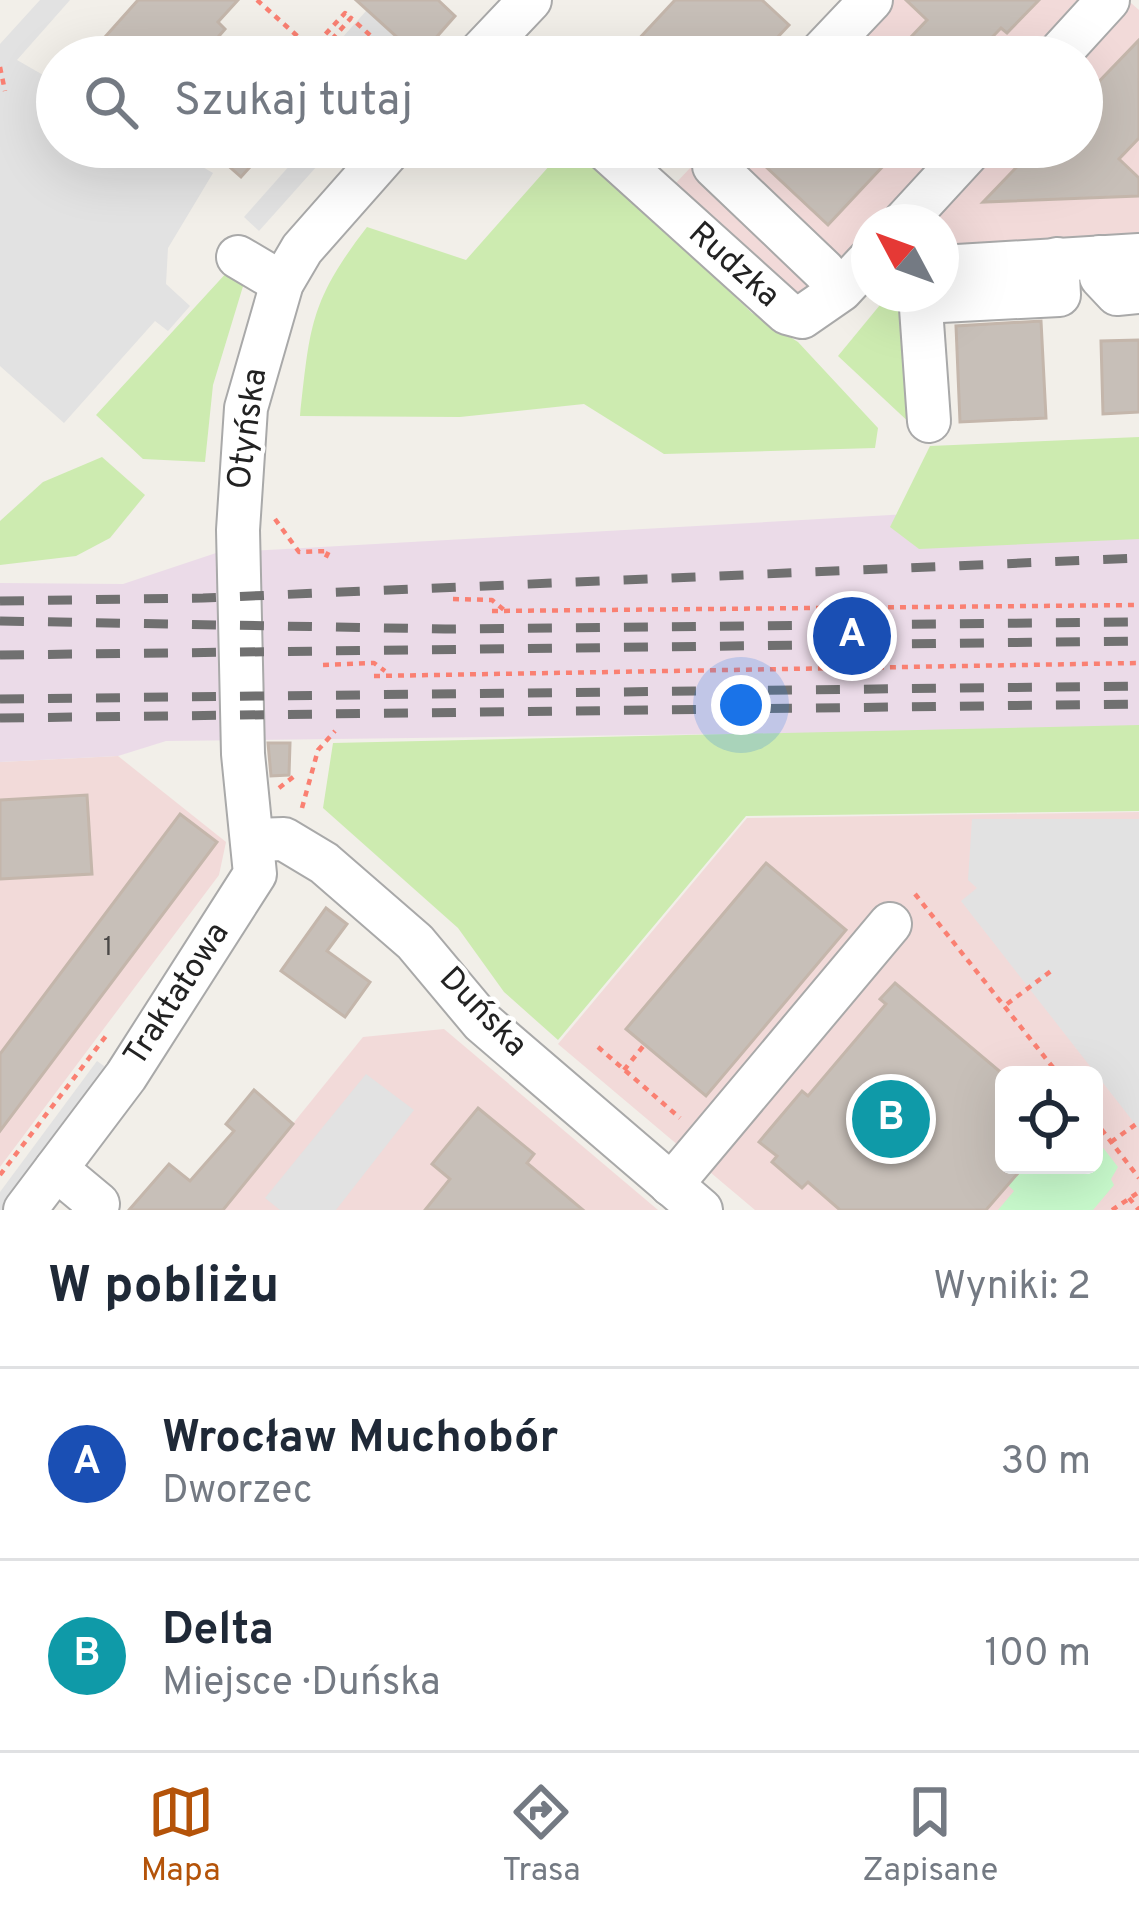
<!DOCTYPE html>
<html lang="pl">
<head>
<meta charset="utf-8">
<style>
  body { margin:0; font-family:Overpass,sans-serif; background:#f6f6f7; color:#1f2937 }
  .controls { position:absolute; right:36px; bottom:36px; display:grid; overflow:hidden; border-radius:18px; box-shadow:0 12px 48px #0002 }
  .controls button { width:108px; height:108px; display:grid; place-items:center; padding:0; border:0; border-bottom:3px solid #e0e1e3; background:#fff; color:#1f2937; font:60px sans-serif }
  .compass { position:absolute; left:851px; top:204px; width:108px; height:108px; border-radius:50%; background:#fff; box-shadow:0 12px 48px #0002; rotate:311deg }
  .you { position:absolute; left:741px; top:705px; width:42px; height:42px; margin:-30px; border:9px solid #fff; border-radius:50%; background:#1a73e8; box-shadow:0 0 0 18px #1a73e833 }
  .badge { display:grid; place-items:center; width:78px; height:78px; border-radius:50%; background:#b45309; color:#fff; font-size:39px; font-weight:700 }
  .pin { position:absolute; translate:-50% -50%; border:6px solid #fff; box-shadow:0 3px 12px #0006 }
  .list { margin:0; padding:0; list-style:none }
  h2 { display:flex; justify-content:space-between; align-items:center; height:156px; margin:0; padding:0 48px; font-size:51px }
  h2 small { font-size:39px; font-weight:400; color:#747a83 }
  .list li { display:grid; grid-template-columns:78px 1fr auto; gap:36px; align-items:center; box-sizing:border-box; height:192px; padding:0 48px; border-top:3px solid #e0e1e3 }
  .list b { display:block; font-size:45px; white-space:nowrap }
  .list p { margin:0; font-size:39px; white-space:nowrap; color:#747a83 }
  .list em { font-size:39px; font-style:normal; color:#747a83 }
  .icon { flex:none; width:66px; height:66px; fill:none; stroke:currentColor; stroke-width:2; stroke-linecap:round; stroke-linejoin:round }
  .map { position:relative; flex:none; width:1139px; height:1210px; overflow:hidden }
  .search { position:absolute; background:#fff; box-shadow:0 12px 48px #0002; left:36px; right:36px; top:36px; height:132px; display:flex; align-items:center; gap:30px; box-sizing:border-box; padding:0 42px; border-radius:66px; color:#747a83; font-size:45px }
  .sheet { height:540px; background:#fff }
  nav { display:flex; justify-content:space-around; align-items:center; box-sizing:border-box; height:168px; border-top:3px solid #e0e1e3; background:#fff; font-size:33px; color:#747a83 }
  nav a { display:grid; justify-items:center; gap:6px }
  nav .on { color:#b45309 }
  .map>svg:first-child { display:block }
</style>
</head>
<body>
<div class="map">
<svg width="1139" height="1210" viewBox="0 0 1139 1210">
  <rect width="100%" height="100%" fill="#f2efe9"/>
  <!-- commercial -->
  <g fill="#f2dad9" fill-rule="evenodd">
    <path d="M 850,0 L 1077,0 L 1026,57 L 795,57 Z"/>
    <path d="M 1131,3 L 1139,10 L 1139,240 L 941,248 L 941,222 L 931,222 L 993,147 L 1082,147 L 1079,57 Z"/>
    <path d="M 710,147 L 945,147 L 877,222 L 869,222 L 869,231 L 819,286 L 785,296 L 673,186 Z"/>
    <path d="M 118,756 L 226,842 L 219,875 L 0,1167 L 0,762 Z"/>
    <path d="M 1139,812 L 1139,1210 L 755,1210 L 558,1044 L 747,818 ZM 1004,1075 L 1094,1075 L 1094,1165 L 1004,1165 Z"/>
    <path d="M 444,1029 L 658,1210 L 223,1210 L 363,1037 Z"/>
  </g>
  <!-- industrial -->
  <path fill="#ebdbe8" d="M 1139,501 L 1139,729 L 166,741 L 118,756 L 0,762 L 0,583 L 123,584 L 216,553 Z"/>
  <!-- grass -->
  <g fill="#cdebb0">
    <path d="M 566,147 L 584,153 L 752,313 L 798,342 L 878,428 L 875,448 L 664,454 L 584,404 L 460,417 L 300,416 C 310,326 310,301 367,227 L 466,260 Z"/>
    <path d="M 229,270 L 244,283 L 213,385 L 205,462 L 143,459 L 96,415 Z"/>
    <path d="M 889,294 L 905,294 L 913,426 L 838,356 Z"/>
    <path d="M 1139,437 L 1139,539 L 919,549 L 890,527 L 930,446 Z"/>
    <path d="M 102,457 L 145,495 L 110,538 L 76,556 L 0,565 L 0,521 L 43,482 Z"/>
    <path d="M 1139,725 L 1139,811 L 746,816 L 558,1040 L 504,992 L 458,928 L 323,808 L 333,743 Z"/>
  </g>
  <!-- park -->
  <path fill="#c8facc" d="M 1094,1136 L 1118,1167 L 1111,1179 L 1114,1185 L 1093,1210 L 998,1210 L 1014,1191 L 1008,1185 L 1025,1165 L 1094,1165 Z"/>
  <!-- parking -->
  <g fill="#e2e2e2">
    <path d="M 40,0 L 70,0 L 17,60 L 57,83 L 57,147 L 168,147 L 213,173 L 168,248 L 166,284 L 190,306 L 168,331 L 155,321 L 64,423 L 0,366 L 0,44 Z"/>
    <path d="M 367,10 L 415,56 L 414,57 L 325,57 Z"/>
    <path d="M 306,147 L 334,147 L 259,231 L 244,217 Z"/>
    <path d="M 972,819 L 1139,819 L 1139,1129 L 961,901 L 977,888 L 968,880 Z"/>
    <path d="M 97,1061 L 115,1074 L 12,1210 L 0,1210 L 0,1192 Z"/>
    <path d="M 366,1074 L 414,1110 L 336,1210 L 280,1210 L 265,1198 Z"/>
  </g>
  <!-- building -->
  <g fill="#c7bfb8" stroke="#c4b6ab" stroke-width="3">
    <path d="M 138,0 L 238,0 L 218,22 L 225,29 L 201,57 L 108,57 L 96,47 Z"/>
    <path d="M 356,0 L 438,0 L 455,16 L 419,57 Z"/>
    <path d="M 675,0 L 762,0 L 789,25 L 759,57 L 622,57 Z"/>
    <path d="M 906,0 L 1039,0 L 1007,33 L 1001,28 L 973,57 L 892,57 L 927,20 Z"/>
    <path d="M 1139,40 L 1139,138 L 1119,159 L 1139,178 L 1139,196 L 983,202 L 1036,147 L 1082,147 L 1082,99 Z"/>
    <path d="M 207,147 L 268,147 L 241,177 Z"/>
    <path d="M 782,147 L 901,147 L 828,225 L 765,166 Z"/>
    <path d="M 1041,321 L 1046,418 L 960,422 L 956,326 Z"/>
    <path d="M 1139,340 L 1139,412 L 1103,414 L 1101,341 Z"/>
    <path d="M 268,743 L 290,743 L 289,775 L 271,776 Z"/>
    <path d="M 87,795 L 92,874 L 0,879 L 0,800 Z"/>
    <path d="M 180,814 L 217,842 L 0,1131 L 0,1054 Z"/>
    <path d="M 766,863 L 846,930 L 706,1096 L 626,1029 Z"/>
    <path d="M 326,908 L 347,924 L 327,951 L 370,982 L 345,1017 L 281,971 Z"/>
    <path d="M 895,983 L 1004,1075 L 1004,1165 L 1025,1165 L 986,1210 L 840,1210 L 808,1182 L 802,1188 L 772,1162 L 777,1156 L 759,1142 L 802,1091 L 808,1096 L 886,1004 L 880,999 Z"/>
    <path d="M 254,1090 L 293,1124 L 223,1210 L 129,1210 L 169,1164 L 190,1181 L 234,1131 L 226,1124 Z"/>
    <path d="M 478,1108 L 534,1154 L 527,1163 L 583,1210 L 425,1210 L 450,1179 L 432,1164 Z"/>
  </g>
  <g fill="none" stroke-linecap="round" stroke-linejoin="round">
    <!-- minor casing -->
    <g stroke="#a9a9a9" stroke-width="46">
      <g id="minor">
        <path d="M 476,57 L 530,0"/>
        <path d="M 817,57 L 871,0"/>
        <path d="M 1056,57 L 1108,0"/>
        <path d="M 603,147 L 787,313 L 802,317 L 841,290 L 869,260"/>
        <path d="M 714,166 L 824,271"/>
        <path d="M 904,222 L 973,147"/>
        <path d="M 238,257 L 282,283"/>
        <path d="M 1100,257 L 1101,277 L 1117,294 L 1139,292"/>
        <path d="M 941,267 L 1139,255"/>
        <path d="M 920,294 L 929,421"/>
        <path d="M 922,302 L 1059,295 L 1057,259"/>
        <path d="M 254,840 L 284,839 L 324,863 L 415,942 L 482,1022 L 701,1210"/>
        <path d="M 56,1169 L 98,1204 L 93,1210"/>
        <path d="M 671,1185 L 890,924"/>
        <path d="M 25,1210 L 126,1076 L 255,874 L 243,754 L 238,530 L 246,408 L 282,283 L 302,249 L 392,147"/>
      </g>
    </g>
    <!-- path -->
    <g stroke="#fa8072" stroke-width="4.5" stroke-dasharray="6 6" stroke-linecap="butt">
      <path d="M 257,0 L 304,42"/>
      <path d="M 304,42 L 321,39 L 345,13 L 350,17"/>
      <path d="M 316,57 L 351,18 L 381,45"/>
      <path d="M 0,67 L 5,91"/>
      <path d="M 275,519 L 299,552 L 329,551 L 325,559"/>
      <path d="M 453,599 L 492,600 L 504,610"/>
      <path d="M 492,611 L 1139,605"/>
      <path d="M 323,665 L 374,663 L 385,671"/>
      <path d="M 374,676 L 1139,663"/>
      <path d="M 279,788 L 297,774"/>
      <path d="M 302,808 L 318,750 L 335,731"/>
      <path d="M 915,894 L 1059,1075"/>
      <path d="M 1007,1004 L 1055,968"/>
      <path d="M 598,1047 L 680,1118"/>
      <path d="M 624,1070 L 645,1044"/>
      <path d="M 1094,1120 L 1139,1178"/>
      <path d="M 1111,1142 L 1139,1122"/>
      <path d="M 0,1175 L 109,1032"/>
      <path d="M 1129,1198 L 1139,1210"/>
      <path d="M 1112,1210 L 1139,1192"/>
    </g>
    <!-- minor -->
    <use href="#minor" stroke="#fff" stroke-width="42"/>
    <!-- rail -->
    <g stroke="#707070" stroke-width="9" stroke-dasharray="24 24" stroke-linecap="butt">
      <path d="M 0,601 L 203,598 L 1139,558"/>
      <path d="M 0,621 L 445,629 L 1139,622"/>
      <path d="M 0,655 L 1139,641"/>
      <path d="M 0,699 L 1139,686"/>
      <path d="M 0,718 L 1139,704"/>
    </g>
  </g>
  <g text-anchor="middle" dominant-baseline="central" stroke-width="9" stroke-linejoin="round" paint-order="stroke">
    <!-- number labels -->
    <g font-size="27" fill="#4b4948">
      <text x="108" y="948">1</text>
    </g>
    <!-- street labels -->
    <g font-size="33" fill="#222" stroke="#fff">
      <text transform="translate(733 266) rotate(42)">Rudzka</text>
      <text transform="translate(249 429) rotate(-82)">Otyńska</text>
      <text transform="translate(178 995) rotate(-57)">Traktatowa</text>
      <text transform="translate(482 1013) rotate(46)">Duńska</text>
    </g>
  </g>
</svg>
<div class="controls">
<button><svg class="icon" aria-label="locate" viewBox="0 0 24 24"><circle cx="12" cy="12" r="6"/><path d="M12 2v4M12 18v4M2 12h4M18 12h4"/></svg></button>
</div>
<svg class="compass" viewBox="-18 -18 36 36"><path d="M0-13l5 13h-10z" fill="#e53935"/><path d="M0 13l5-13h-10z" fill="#747a83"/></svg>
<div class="you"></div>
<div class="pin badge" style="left:852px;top:636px;background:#1a4fb4">A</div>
<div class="pin badge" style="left:891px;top:1119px;background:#0f9aa8">B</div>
<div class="search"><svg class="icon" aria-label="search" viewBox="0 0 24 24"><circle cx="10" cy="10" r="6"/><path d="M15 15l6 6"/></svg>Szukaj tutaj</div>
</div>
<section class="sheet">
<h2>W pobliżu<small>Wyniki: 2</small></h2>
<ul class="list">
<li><span class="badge" style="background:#1a4fb4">A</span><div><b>Wrocław Muchobór</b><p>Dworzec</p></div><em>30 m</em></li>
<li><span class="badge" style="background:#0f9aa8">B</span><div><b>Delta</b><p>Miejsce · Duńska</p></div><em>100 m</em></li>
</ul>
</section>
<nav>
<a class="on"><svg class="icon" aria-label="map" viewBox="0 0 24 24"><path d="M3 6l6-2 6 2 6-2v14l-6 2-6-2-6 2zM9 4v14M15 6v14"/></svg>Mapa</a>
<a><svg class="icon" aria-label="directions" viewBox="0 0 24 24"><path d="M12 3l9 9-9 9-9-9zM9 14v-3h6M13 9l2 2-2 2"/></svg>Trasa</a>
<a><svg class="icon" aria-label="saved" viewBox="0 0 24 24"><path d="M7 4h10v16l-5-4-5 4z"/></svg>Zapisane</a>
</nav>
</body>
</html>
